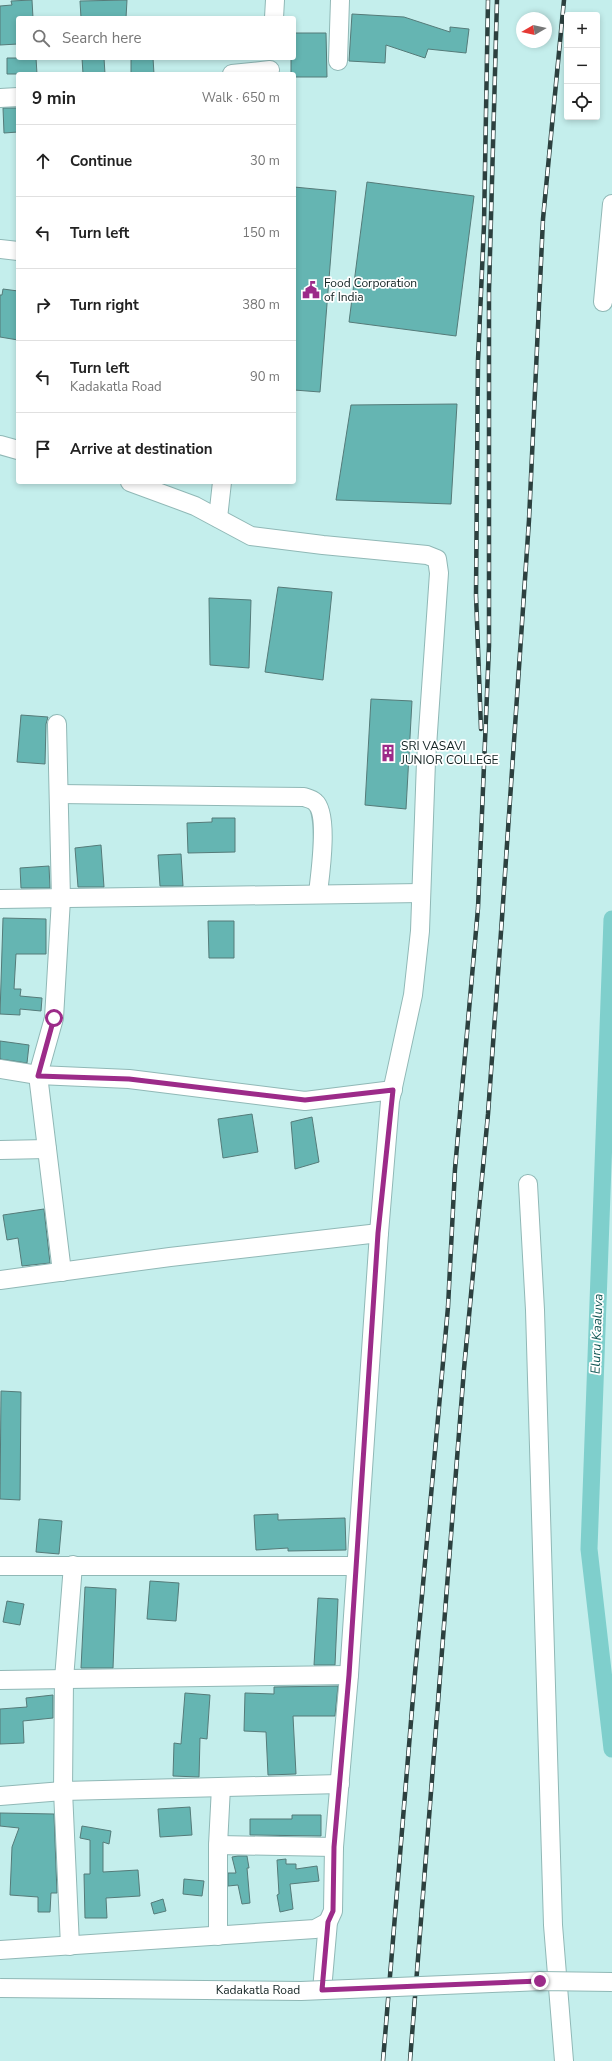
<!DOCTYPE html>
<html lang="en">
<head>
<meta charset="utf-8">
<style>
  body { margin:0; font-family:"Nunito Sans",sans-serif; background:#f6f6f6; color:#222 }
  .controls { position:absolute; right:12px; top:12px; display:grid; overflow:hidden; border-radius:4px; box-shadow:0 2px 6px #0003 }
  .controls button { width:36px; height:36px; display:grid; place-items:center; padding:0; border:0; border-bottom:1px solid #e0e0e0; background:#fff; color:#222; font:20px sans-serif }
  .compass { position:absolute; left:516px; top:12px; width:36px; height:36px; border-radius:50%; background:#fff; box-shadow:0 2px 6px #0003; rotate:261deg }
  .stop { position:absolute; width:12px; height:12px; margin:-9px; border:3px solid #9c2b89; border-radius:50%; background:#fff }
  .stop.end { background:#9c2b89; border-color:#fff; box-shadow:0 1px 4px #0008 }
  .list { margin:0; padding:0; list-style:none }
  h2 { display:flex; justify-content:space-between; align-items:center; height:52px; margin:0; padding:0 16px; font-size:17px }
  h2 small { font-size:13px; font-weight:400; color:#767676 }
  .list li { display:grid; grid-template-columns:26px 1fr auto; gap:12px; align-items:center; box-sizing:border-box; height:72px; padding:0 16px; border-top:1px solid #e0e0e0 }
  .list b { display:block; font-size:15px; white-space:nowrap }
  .list p { margin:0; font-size:13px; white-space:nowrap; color:#767676 }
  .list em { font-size:13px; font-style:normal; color:#767676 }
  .icon { flex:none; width:22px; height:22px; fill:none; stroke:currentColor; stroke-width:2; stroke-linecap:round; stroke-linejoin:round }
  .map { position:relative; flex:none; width:612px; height:2061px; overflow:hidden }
  .search { position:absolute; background:#fff; box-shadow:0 2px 6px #0003; left:16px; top:16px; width:280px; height:44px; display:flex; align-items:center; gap:10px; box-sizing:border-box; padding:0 14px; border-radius:4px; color:#767676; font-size:15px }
  .panel { position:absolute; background:#fff; box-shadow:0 2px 6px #0003; left:16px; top:72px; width:280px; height:412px; border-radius:4px }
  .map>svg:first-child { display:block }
</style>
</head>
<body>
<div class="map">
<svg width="612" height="2061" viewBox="0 0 612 2061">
  <rect width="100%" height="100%" fill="#c4eeec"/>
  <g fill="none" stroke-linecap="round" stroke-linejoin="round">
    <!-- canal -->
    <path stroke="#7fcfcc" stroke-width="17" d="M 612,919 L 589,1549 L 612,1749"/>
  </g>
  <!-- building -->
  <g fill="#65b5b2" stroke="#557b79">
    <path d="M 32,0 L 33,18 L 18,18 L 18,44 L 0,45 L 0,6 L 12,5 L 11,1 Z"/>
    <path d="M 127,0 L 126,18 L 81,18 L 80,1 Z"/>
    <path d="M 352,14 L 404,17 L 450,32 L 450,27 L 469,29 L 466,53 L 428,49 L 425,58 L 386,45 L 385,63 L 349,61 Z"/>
    <path d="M 294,33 L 326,33 L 327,77 L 294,77 L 294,74 L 291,74 L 291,58 L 294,58 Z"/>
    <path d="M 7,58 L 36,58 L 37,74 L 7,74 Z"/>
    <path d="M 82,58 L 104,58 L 105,74 L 83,74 Z"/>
    <path d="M 131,58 L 153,58 L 154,74 L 131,74 Z"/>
    <path d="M 3,108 L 18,108 L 18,132 L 4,133 Z"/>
    <path d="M 367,182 L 474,196 L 456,336 L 349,322 Z"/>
    <path d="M 294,187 L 336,191 L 320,392 L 294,390 Z"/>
    <path d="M 3,289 L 18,291 L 18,340 L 0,337 L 0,295 L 2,295 Z"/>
    <path d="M 457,404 L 451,504 L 336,500 L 351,405 Z"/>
    <path d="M 278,587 L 332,592 L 323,680 L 265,672 Z"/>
    <path d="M 209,598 L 251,600 L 249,668 L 210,665 Z"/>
    <path d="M 371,699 L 412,701 L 406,809 L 365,805 Z"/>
    <path d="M 21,715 L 48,717 L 46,724 L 45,764 L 17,762 Z"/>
    <path d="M 212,818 L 235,818 L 235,852 L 188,853 L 187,823 L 212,822 Z"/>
    <path d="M 101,845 L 104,887 L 78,887 L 75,848 Z"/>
    <path d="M 181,854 L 183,886 L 160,886 L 158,855 Z"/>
    <path d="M 49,866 L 50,888 L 21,888 L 20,868 Z"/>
    <path d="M 3,918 L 46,919 L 46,954 L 16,954 L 14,989 L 21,989 L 20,996 L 42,998 L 41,1011 L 20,1009 L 20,1015 L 0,1014 Z"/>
    <path d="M 208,921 L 234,921 L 234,958 L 209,958 Z"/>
    <path d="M 0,1041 L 29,1045 L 27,1063 L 0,1059 Z"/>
    <path d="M 252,1114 L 258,1152 L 223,1158 L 218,1119 Z"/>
    <path d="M 312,1117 L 319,1162 L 295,1169 L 291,1122 Z"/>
    <path d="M 44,1209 L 50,1263 L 22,1266 L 18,1238 L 7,1240 L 3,1215 Z"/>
    <path d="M 1,1391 L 21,1392 L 20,1500 L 0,1499 Z"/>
    <path d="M 278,1514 L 278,1520 L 345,1518 L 346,1550 L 288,1551 L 288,1548 L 256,1550 L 254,1515 Z"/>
    <path d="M 39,1519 L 62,1521 L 59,1554 L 36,1552 Z"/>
    <path d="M 150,1581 L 179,1583 L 176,1621 L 147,1619 Z"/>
    <path d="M 85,1587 L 116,1589 L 113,1668 L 81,1668 Z"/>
    <path d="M 318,1598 L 338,1599 L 335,1665 L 314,1665 Z"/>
    <path d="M 7,1601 L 24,1604 L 20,1625 L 3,1622 Z"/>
    <path d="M 338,1686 L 335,1716 L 293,1716 L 296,1774 L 268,1775 L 266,1732 L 244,1731 L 245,1693 L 274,1694 L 274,1687 Z"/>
    <path d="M 185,1693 L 210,1695 L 207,1739 L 200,1738 L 199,1777 L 173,1776 L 174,1743 L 181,1744 Z"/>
    <path d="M 53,1695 L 53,1718 L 23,1721 L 24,1743 L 0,1744 L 0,1709 L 27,1707 L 26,1698 Z"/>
    <path d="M 190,1807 L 192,1835 L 160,1837 L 158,1809 Z"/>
    <path d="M 0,1813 L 54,1814 L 57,1893 L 51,1893 L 50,1912 L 38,1912 L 38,1897 L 10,1895 L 12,1847 L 19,1828 L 0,1826 Z"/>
    <path d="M 292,1815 L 321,1815 L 321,1836 L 250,1835 L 250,1819 L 292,1819 Z"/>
    <path d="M 82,1826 L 111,1831 L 109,1844 L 103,1842 L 103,1872 L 138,1870 L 140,1896 L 106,1898 L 107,1918 L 85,1918 L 84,1874 L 90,1874 L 90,1840 L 80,1838 Z"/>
    <path d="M 238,1856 L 247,1856 L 249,1868 L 247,1868 L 250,1903 L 242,1904 L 238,1885 L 228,1886 L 228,1873 L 236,1873 L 232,1857 Z"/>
    <path d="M 286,1859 L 286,1864 L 296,1864 L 296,1869 L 317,1866 L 319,1881 L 290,1884 L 293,1909 L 280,1912 L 277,1895 L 279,1894 L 277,1860 Z"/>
    <path d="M 184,1879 L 204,1881 L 202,1896 L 183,1894 Z"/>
    <path d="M 163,1899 L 166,1911 L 154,1914 L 151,1903 Z"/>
  </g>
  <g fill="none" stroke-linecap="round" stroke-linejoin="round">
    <!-- minor casing -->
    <g stroke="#90b8b6" stroke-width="20">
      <g id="minor">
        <path d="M 274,18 L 275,0"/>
        <path d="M 338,61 L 340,0"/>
        <path d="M 232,74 L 270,70"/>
        <path d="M 0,98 L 18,97"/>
        <path d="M 0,249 L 18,251"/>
        <path d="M 603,302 L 612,204"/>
        <path d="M 0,445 L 18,450"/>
        <path d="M 130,482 L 195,506 L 251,536 L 323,545 L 427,555 L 437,559 L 439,573 L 426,761 L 420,931 L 413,995 L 390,1101 L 379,1233 L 349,1675 L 334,1847 L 333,1911 L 328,1922 L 322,1990"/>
        <path d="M 218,518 L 222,482"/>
        <path d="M 57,724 L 61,899 L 54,1018 L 38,1075 L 62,1272"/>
        <path d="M 59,794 L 304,797 C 307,798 312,799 315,802 C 329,813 320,876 318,893"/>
        <path d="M 0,899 L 421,893"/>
        <path d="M 0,1069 L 38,1075 L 129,1079 L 305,1101 L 393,1090"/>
        <path d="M 0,1150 L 47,1149"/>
        <path d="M 528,1184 L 535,1310 L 553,1925 L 564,2061"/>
        <path d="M 0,1280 L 170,1257 L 379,1233"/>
        <path d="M 0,1566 L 356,1566"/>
        <path d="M 0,1680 L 349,1675"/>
        <path d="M 0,1796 L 63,1791 L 340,1784"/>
        <path d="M 218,1845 L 334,1847"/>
        <path d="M 218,1936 L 218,1845 L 221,1787"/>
        <path d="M 70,1946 L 63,1791 L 64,1679 L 73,1565"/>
        <path d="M 0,1950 L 315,1929 L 328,1922"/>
      </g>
    </g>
    <!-- minor -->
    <use href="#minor" stroke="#fff" stroke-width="18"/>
    <!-- rail casing -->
    <g stroke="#2c403f" stroke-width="4.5">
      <g id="rail">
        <path d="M 481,729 L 476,595 L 478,360 L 484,225 L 488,0"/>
        <path d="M 383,2061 L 415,1673 L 448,1307 L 455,1169 L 478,908 L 489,646 L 489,290 L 497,0"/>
        <path d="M 410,2061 L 464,1369 L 488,1114 L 502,918 L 529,520 L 543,219 L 564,0"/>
      </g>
    </g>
    <!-- rail -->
    <use href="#rail" stroke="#fff" stroke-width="3" stroke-dasharray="9" stroke-linecap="butt"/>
    <!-- minor-bridge casing -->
    <g stroke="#90b8b6" stroke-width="20" stroke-linecap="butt">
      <path id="minor-bridge" d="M 0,1988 L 301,1991 L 541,1981 L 612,1982"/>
    </g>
    <!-- minor-bridge -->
    <use href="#minor-bridge" stroke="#fff" stroke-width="18"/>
  </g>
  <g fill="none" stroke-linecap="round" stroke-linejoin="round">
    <!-- route -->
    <path stroke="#9c2b89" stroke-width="5" d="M 54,1018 L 38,1076 L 129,1079 L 305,1100 L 393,1090 L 378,1233 L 349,1675 L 334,1847 L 333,1911 L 328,1922 L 322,1990 L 540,1981"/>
  </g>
  <!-- icons -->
  <defs>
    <g id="civic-bare" transform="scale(1.38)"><path d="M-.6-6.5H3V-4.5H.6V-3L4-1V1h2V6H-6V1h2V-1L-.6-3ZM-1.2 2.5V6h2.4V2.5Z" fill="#9c2b89" stroke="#fff" stroke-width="2.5" paint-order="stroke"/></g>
    <g id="building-bare" transform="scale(1.38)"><path d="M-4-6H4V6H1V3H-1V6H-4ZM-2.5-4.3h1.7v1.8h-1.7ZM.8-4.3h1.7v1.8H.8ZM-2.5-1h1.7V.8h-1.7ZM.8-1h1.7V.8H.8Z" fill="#9c2b89" stroke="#fff" stroke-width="2.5" paint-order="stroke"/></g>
  </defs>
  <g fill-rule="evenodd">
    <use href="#civic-bare" x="311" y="290"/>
    <use href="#building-bare" x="388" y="753"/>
  </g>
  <g text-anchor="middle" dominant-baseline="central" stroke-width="3.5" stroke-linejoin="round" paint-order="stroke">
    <!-- poi labels -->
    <g font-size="12" fill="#122222" stroke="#fff" text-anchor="start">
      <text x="324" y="283">Food Corporation<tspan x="324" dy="14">of India</tspan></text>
      <text x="401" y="746">SRI VASAVI<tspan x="401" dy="14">JUNIOR COLLEGE</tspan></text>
    </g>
    <!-- street labels -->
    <g font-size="12" fill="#122222" stroke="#fff">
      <text x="258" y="1990">Kadakatla Road</text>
    </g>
    <!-- water labels -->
    <g font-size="13" font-style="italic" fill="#135856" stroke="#fff">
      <text transform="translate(597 1334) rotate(-88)">Eluru Kaaluva</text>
    </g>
  </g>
</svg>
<div class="controls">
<button>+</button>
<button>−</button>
<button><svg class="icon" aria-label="locate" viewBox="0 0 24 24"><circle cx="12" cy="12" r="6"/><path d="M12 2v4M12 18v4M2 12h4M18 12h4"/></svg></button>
</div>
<svg class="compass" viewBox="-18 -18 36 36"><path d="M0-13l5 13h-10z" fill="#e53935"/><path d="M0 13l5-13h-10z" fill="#767676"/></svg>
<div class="stop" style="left:54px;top:1018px"></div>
<div class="stop end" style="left:540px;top:1981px"></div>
<div class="search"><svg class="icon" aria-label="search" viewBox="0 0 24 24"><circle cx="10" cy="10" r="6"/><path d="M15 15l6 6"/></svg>Search here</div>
<section class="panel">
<h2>9 min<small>Walk · 650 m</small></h2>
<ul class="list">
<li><svg class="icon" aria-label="ahead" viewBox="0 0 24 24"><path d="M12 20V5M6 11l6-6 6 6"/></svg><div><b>Continue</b></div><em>30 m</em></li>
<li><svg class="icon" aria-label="left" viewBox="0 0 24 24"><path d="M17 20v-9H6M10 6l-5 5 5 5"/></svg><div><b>Turn left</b></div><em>150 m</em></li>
<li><svg class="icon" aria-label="right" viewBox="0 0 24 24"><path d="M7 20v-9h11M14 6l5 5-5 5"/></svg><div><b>Turn right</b></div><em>380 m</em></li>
<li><svg class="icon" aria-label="left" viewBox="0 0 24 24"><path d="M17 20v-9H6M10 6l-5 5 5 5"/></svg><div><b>Turn left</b><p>Kadakatla Road</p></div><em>90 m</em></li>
<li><svg class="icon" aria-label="arrive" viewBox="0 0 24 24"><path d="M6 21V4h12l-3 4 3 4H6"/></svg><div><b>Arrive at destination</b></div></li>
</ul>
</section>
</div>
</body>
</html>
